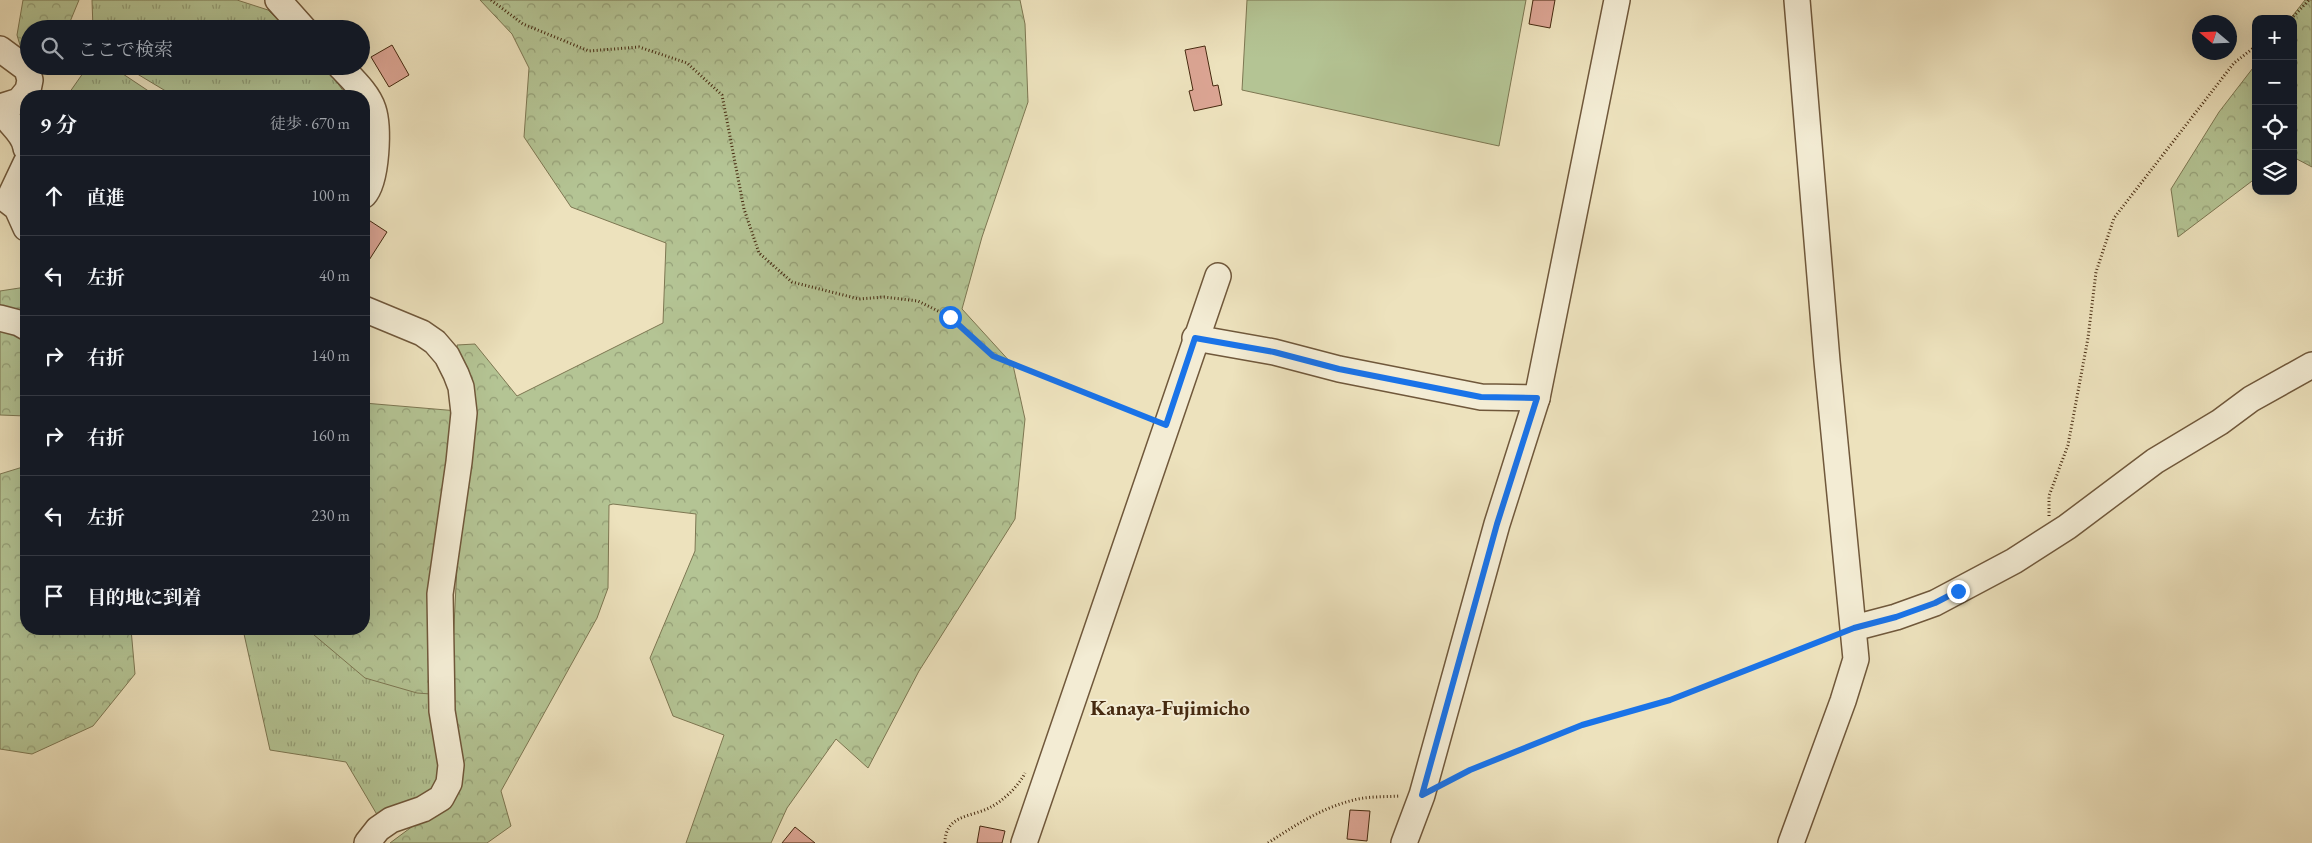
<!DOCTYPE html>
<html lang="ja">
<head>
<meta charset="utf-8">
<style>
  body { margin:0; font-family:"EB Garamond","Noto Serif JP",serif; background:#242831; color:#f1f3f6 }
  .controls { position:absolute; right:15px; top:15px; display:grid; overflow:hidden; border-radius:10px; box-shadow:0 5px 20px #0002 }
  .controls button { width:45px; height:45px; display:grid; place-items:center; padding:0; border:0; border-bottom:1px solid #363941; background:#171b24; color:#f1f3f6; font:25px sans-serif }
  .compass { position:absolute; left:2192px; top:15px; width:45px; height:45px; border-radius:50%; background:#171b24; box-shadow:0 5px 20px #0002; rotate:289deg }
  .stop { position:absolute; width:15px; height:15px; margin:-11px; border:4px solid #1a73e8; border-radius:50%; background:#fff }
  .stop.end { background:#1a73e8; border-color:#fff; box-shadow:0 1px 5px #0008 }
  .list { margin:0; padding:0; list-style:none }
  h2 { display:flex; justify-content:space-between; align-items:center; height:65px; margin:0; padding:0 20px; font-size:21px }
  h2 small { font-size:16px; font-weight:400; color:#9ea1a6 }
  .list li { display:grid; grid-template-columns:32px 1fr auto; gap:15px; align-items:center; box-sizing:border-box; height:80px; padding:0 20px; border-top:1px solid #363941 }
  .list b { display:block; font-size:19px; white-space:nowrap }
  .list em { font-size:16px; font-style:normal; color:#9ea1a6 }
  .icon { flex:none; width:28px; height:28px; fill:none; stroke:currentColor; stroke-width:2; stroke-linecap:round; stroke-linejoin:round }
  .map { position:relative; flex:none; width:2312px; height:843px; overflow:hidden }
  .search { position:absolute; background:#171b24; box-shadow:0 5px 20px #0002; left:20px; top:20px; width:350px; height:55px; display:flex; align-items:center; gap:12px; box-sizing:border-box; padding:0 18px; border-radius:28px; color:#9ea1a6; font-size:19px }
  .panel { position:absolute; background:#171b24; box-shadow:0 5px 20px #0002; left:20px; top:90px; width:350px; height:545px; border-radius:20px }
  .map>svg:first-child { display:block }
</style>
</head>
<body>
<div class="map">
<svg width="2312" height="843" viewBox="0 0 2312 843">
  <defs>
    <pattern id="grass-tufts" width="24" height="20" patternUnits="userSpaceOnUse" patternTransform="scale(1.25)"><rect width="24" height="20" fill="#b4c494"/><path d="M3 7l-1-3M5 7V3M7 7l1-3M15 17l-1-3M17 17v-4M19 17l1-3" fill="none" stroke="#949f77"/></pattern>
    <pattern id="forest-crowns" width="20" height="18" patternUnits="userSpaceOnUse" patternTransform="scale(1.25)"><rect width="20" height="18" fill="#b4c494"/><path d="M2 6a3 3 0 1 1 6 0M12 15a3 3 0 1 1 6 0" fill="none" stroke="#949f77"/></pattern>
  </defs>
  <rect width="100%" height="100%" fill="#ede2bd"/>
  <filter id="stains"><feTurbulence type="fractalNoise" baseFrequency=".004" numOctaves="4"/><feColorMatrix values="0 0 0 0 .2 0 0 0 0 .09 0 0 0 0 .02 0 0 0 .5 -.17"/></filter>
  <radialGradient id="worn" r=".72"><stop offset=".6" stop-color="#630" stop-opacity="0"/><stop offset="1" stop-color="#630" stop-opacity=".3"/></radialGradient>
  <!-- grass -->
  <g fill="url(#grass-tufts)" stroke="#7d7752">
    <path d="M 92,0 L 237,0 L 268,10 L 287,29 L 93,29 Z"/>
    <path d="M 88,66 L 111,66 L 156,96 L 67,96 Z"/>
    <path d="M 124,66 L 325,66 L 347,96 L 174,96 Z"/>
    <path d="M 260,629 L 310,629 L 436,695 L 444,760 L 435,791 L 379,818 L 346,762 L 270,750 L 244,634 Z"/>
  </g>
  <!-- forest -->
  <g fill="url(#forest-crowns)" stroke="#7d7752">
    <path d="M 23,0 L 79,0 L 67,29 L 29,29 L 29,66 L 27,69 L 17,35 Z"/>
    <path d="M 480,0 L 1020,0 L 1025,24 L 1028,102 L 982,237 L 962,309 L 1013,365 L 1025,419 L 1015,519 L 919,671 L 868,768 L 836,739 L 787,808 L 771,843 L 686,843 L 724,735 L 673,716 L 650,658 L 695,551 L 696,514 L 613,504 L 609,505 L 608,588 L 597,618 L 501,791 L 511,826 L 487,843 L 390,843 L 452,797 L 450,705 L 462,467 L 473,422 L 457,345 L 475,344 L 517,396 L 663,323 L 666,243 L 571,207 L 524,137 L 529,68 L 512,34 Z"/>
    <path d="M 2305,0 L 2312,0 L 2312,167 L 2293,157 L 2293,19 L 2290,19 Z"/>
    <path d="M 2256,64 L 2256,178 L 2178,237 L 2171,189 L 2219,112 Z"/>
    <path d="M 26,287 L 26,416 L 0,415 L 0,291 Z"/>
    <path d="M 364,403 L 458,411 L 431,694 L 417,693 L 365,678 L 307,629 L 364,629 Z"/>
    <path d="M 26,466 L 26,629 L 131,629 L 135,674 L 93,726 L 32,754 L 0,749 L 0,474 Z"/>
  </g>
  <!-- pitch -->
  <path fill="#b4c494" stroke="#7d7752" d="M 1247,0 L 1526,0 L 1499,146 L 1242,90 Z"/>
  <!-- building -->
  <g fill="#dca594" stroke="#462a10">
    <path d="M 1533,0 L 1555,0 L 1550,28 L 1529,24 Z"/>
    <path d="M 392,45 L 409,75 L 389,87 L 371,57 Z"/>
    <path d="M 1205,46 L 1213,86 L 1218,85 L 1222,105 L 1194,111 L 1189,91 L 1193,90 L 1185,50 Z"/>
    <path d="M 364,217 L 387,232 L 364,268 Z"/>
    <path d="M 1350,810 L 1370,811 L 1367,841 L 1347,839 Z"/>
    <path d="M 980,826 L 1005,831 L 1002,843 L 977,843 Z"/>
    <path d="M 795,827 L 815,843 L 782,843 Z"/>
  </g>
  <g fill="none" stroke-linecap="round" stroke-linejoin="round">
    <!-- minor casing -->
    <g stroke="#70583b" stroke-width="28">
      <g id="minor">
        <path d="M 278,0 L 304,29"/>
        <path d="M 0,49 L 27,69 L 30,80 L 28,90 L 19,101 L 0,107 C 6,123 24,131 26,148"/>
        <path d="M 340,66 C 351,78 368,93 373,109 C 379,127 377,181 364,195"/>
        <path d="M 26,163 L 8,201 L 17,208 L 26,228"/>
        <path d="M 364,309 L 422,333 L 435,342 L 447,356 L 456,374 L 461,387 L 464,413 L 459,462 L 440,594 L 442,711 L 451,765 L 449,783 L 441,798 L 423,809 L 391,820 L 378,829 L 367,843"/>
        <path d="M 0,318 L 19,323 L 26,327"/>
        <path d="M 1195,338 L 1274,352 L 1339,369 L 1481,397 L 1537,398"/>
        <path d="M 1854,628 L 1896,617 L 1935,603 L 2014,561 L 2067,527 L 2155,461 L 2220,422 L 2251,399 L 2312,365"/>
        <path d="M 1024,843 L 1218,276"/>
        <path d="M 1404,843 L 1422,795 L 1497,524 L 1537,398 L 1617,0"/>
        <path d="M 1791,843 L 1843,701 L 1856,659 L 1827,361 L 1797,0"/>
      </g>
    </g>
    <!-- path -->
    <g stroke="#462a10" stroke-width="3" stroke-dasharray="1 2.5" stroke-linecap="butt">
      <path d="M 491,0 L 523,24 L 589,51 L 639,47 L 687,63 L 722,95 L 744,209 L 759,253 L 792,282 L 859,299 L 884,297 L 918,301 L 950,317 L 993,356 L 1149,418"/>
      <path d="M 2291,19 L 2309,0"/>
      <path d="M 2049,516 L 2049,496 L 2068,445 L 2088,338 L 2096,272 L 2114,218 L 2234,63 L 2256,46"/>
      <path d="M 1446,782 L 1470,770 L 1582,725 L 1670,700 L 1835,636"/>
      <path d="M 945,843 C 945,815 971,817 989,808 C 1003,801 1018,787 1025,773"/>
      <path d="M 1268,843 C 1294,826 1320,809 1350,801 C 1366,796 1384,797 1400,796"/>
    </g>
    <!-- minor -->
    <use href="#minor" stroke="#f3ecd4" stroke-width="25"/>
  </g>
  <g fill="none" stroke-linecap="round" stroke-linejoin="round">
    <!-- route -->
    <path stroke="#1a73e8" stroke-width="6" d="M 950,317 L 993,356 L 1166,425 L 1195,338 L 1274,352 L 1339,369 L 1481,397 L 1537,398 L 1497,524 L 1422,795 L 1470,770 L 1582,725 L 1670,700 L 1854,628 L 1896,617 L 1935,603 L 1958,591"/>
  </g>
  <g text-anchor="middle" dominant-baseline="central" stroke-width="4" stroke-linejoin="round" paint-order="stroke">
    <!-- quarter labels -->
    <g font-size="21" font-weight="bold" fill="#462a10" stroke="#f3ecd4">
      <text x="1170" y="707">Kanaya-Fujimicho</text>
    </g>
  </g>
  <rect width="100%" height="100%" filter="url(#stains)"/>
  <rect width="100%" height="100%" fill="url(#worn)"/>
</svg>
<div class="controls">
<button>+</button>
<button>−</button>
<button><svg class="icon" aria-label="locate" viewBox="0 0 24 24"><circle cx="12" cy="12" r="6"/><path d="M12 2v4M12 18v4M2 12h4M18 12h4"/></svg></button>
<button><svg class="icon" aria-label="layers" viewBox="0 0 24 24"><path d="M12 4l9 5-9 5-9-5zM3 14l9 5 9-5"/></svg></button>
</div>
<svg class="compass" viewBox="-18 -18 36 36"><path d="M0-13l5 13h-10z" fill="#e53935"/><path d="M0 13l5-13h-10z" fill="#9ea1a6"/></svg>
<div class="stop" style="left:950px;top:317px"></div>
<div class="stop end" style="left:1958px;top:591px"></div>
<div class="search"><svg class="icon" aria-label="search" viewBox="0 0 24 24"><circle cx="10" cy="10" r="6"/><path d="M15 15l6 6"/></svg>ここで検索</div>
<section class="panel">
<h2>9 分<small>徒歩 · 670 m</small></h2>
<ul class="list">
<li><svg class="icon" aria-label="ahead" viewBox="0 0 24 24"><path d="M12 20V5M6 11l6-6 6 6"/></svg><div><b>直進</b></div><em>100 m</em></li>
<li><svg class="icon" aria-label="left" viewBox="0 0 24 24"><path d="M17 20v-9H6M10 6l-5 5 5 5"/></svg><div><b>左折</b></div><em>40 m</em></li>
<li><svg class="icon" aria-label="right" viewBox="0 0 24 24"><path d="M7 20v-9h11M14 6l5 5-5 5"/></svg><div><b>右折</b></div><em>140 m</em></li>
<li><svg class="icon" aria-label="right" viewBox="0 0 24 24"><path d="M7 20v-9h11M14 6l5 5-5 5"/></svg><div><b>右折</b></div><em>160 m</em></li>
<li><svg class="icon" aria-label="left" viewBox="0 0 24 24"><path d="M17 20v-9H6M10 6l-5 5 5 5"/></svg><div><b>左折</b></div><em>230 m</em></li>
<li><svg class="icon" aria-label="arrive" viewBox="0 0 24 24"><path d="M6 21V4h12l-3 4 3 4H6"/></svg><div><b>目的地に到着</b></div></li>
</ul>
</section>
</div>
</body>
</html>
